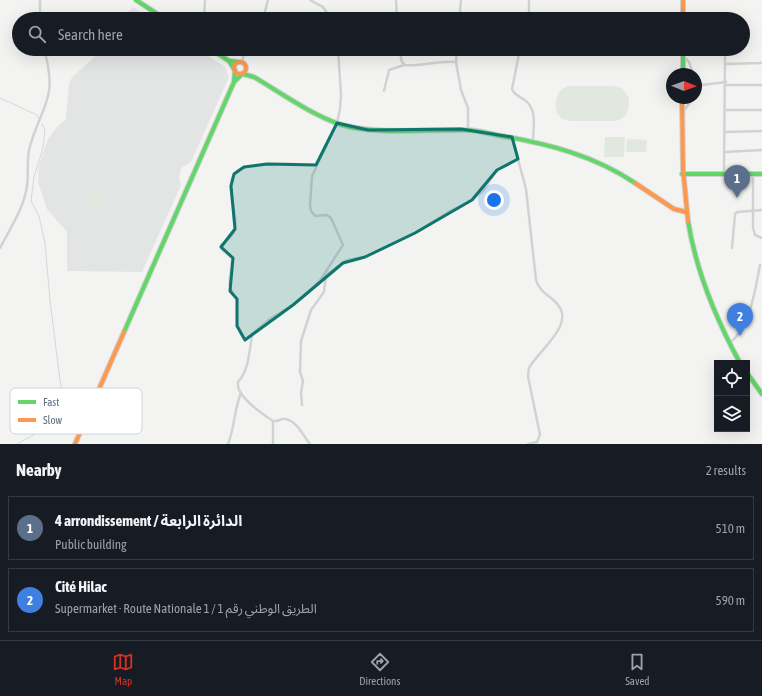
<!DOCTYPE html>
<html lang="en">
<head>
<meta charset="utf-8">
<style>
  body { margin:0; font-family:"Asap Condensed","Noto Sans Arabic",sans-serif; background:#20242c; color:#f1f3f6 }
  .controls { position:absolute; right:12px; bottom:12px; display:grid; overflow:hidden; border-radius:0px; box-shadow:0 4px 16px #0002 }
  .controls button { width:36px; height:36px; display:grid; place-items:center; padding:0; border:0; border-bottom:1px solid #363941; background:#171b24; color:#f1f3f6; font:20px sans-serif }
  .compass { position:absolute; left:666px; top:68px; width:36px; height:36px; border-radius:50%; background:#171b24; box-shadow:0 4px 16px #0002; rotate:91deg }
  .you { position:absolute; left:494px; top:200px; width:14px; height:14px; margin:-10px; border:3px solid #fff; border-radius:50%; background:#1a73e8; box-shadow:0 0 0 6px #1a73e833 }
  .badge { display:grid; place-items:center; width:26px; height:26px; border-radius:50%; background:#d93025; color:#fff; font-size:13px; font-weight:700 }
  .pin { position:absolute; translate:-50% -33px; filter:drop-shadow(0 1px 2px #0008) }
  .pin::after { content:''; position:absolute; top:21px; width:14px; height:12px; background:inherit; clip-path:polygon(0 0,100% 0,50% 100%) }
  .list { margin:0; padding:0; list-style:none }
  h2 { display:flex; justify-content:space-between; align-items:center; height:52px; margin:0; padding:0 16px; font-size:17px }
  h2 small { font-size:13px; font-weight:400; color:#9ea1a6 }
  .list li { display:grid; grid-template-columns:26px 1fr auto; gap:12px; align-items:center; box-sizing:border-box; height:64px; margin:0 8px 8px; padding:0 8px; border:1px solid #363941; border-radius:0px }
  .list b { display:block; font-size:15px; white-space:nowrap }
  .list p { margin:0; font-size:13px; white-space:nowrap; color:#9ea1a6 }
  .list em { font-size:13px; font-style:normal; color:#9ea1a6 }
  .icon { flex:none; width:22px; height:22px; fill:none; stroke:currentColor; stroke-width:2; stroke-linecap:round; stroke-linejoin:round }
  .map { position:relative; flex:none; width:762px; height:444px; overflow:hidden }
  .search { position:absolute; background:#171b24; box-shadow:0 4px 16px #0002; left:12px; right:12px; top:12px; height:44px; display:flex; align-items:center; gap:10px; box-sizing:border-box; padding:0 14px; border-radius:22px; color:#9ea1a6; font-size:15px }
  .sheet { height:196px; background:#171b24 }
  nav { display:flex; justify-content:space-around; align-items:center; box-sizing:border-box; height:56px; border-top:1px solid #363941; background:#171b24; font-size:11px; color:#9ea1a6 }
  nav a { display:grid; justify-items:center; gap:2px }
  nav .on { color:#d93025 }
  .map>svg:first-child { display:block }
</style>
</head>
<body>
<div class="map">
<svg width="762" height="444" viewBox="0 0 762 444">
  <rect width="100%" height="100%" fill="#f3f4f2"/>
  <!-- built -->
  <g fill="#e3e4e4">
    <path d="M 133,7 L 151,19 L 121,19 Z"/>
    <path d="M 104,49 L 197,49 L 225,67 L 229,77 L 191,162 L 181,168 L 179,179 L 181,185 L 142,272 L 67,271 L 67,232 L 47,209 L 38,182 L 39,165 L 48,139 L 57,127 L 66,119 L 69,83 L 73,76 Z"/>
  </g>
  <!-- green -->
  <g fill="#e2e7e0">
    <path d="M 567,86 L 612,86 L 622,88 L 629,98 C 630,109 627,118 616,121 L 570,121 L 562,119 L 557,113 C 554,102 556,91 567,86 Z"/>
    <path d="M 605,137 L 625,137 L 624,157 L 604,157 Z"/>
    <path d="M 627,139 L 647,140 L 646,152 L 626,152 Z"/>
    <path d="M 87,194 L 104,194 L 104,204 L 86,204 Z"/>
  </g>
  <g fill="none" stroke-linecap="round" stroke-linejoin="round">
    <!-- stream -->
    <g stroke="#d3d8dc" stroke-width="1">
      <path d="M 0,98 L 37,115 L 39,119"/>
      <path d="M 17,444 L 45,429 L 58,415 L 61,388 L 50,301 L 45,243 L 39,216 L 31,201 L 34,177 L 43,148 L 45,129 L 42,124"/>
    </g>
    <!-- fast casing -->
    <g stroke="#cfd1d2" stroke-width="6">
      <g id="fast">
        <path d="M 136,0 L 165,19"/>
        <path d="M 211,49 L 229,61 L 234,69"/>
        <path d="M 683,49 L 683,74"/>
        <path d="M 230,61 L 239,62"/>
        <path d="M 243,74 L 254,77 C 280,92 321,122 351,127 C 388,134 428,129 466,130 C 478,130 490,134 502,136 C 549,144 595,156 635,183"/>
        <path d="M 234,81 L 235,70"/>
        <path d="M 682,174 L 762,174"/>
        <path d="M 688,221 C 696,271 716,319 740,363"/>
        <path d="M 124,332 L 234,82 L 242,74"/>
        <path d="M 747,373 L 762,394"/>
      </g>
    </g>
    <!-- slow casing -->
    <g stroke="#cfd1d2" stroke-width="6">
      <g id="slow">
        <path d="M 683,0 L 683,19"/>
        <circle cx="240" cy="68" r="6"/>
        <path d="M 682,98 L 683,169 L 688,221"/>
        <path d="M 635,183 L 674,209 L 686,212"/>
        <path d="M 75,444 L 124,332"/>
      </g>
    </g>
    <!-- street -->
    <g stroke="#d1d2d3" stroke-width="2.5">
      <path d="M 310,0 L 323,7 L 331,19"/>
      <path d="M 396,0 L 397,19"/>
      <path d="M 461,0 L 460,11 L 463,19"/>
      <path d="M 40,19 L 40,0"/>
      <path d="M 204,19 L 205,0"/>
      <path d="M 263,19 L 268,0"/>
      <path d="M 459,19 L 460,12"/>
      <path d="M 529,19 L 529,0"/>
      <path d="M 399,49 L 402,62 L 405,65 C 422,67 438,60 456,62"/>
      <path d="M 457,49 L 456,62 L 461,90 L 468,108 L 468,130"/>
      <path d="M 520,49 L 512,89 C 515,97 523,97 528,103 C 537,113 533,129 533,141"/>
      <path d="M 683,56 L 689,62 L 693,74"/>
      <path d="M 242,62 L 245,49"/>
      <path d="M 725,64 L 762,63"/>
      <path d="M 696,80 L 702,85"/>
      <path d="M 726,85 L 762,85"/>
      <path d="M 384,91 L 389,70 L 404,65"/>
      <path d="M 696,92 L 702,85 L 726,82"/>
      <path d="M 726,110 L 762,110"/>
      <path d="M 683,112 L 693,98"/>
      <path d="M 725,132 L 762,131"/>
      <path d="M 512,137 L 526,189 L 536,280 C 540,293 550,295 558,305 C 575,325 538,351 529,368 L 528,376 L 540,435 L 537,442 L 528,444"/>
      <path d="M 724,152 L 762,150"/>
      <path d="M 316,165 C 299,164 255,161 240,169 C 219,180 241,215 234,232 C 231,238 226,241 221,245 L 221,249 L 232,258 C 232,275 224,284 237,299 C 238,315 234,326 245,340 L 271,318 L 293,305 L 306,295 L 321,279 L 343,245 L 331,218 L 327,215 L 315,216 L 311,211 L 310,205 L 312,176 L 337,123 L 340,109 L 341,95 L 338,49"/>
      <path d="M 724,174 L 725,53"/>
      <path d="M 753,174 L 753,228 L 755,235 L 762,238"/>
      <path d="M 0,248 C 10,229 24,208 27,186 C 29,173 26,159 30,146 C 43,103 58,98 44,49"/>
      <path d="M 732,248 L 735,214 L 737,212 L 762,210"/>
      <path d="M 322,278 L 347,260 L 365,257 L 415,233 L 450,211 L 472,200 L 483,191 L 497,170 L 518,159"/>
      <path d="M 252,336 C 249,352 249,370 238,382 C 235,396 263,414 273,421 C 278,422 281,418 286,419 C 298,422 303,436 310,444"/>
      <path d="M 729,344 C 751,326 755,290 760,265"/>
      <path d="M 302,405 L 301,393 L 303,381 L 300,372 L 301,341 L 311,310 L 324,292 L 326,275"/>
      <path d="M 228,444 C 235,427 234,409 241,393"/>
      <path d="M 273,444 L 273,421"/>
    </g>
    <!-- fast -->
    <use href="#fast" stroke="#63d668" stroke-width="4"/>
    <!-- slow -->
    <use href="#slow" stroke="#ff974d" stroke-width="4"/>
  </g>
  <!-- marked area -->
  <path fill="#0f766e" fill-opacity="0.2" stroke="#0f766e" stroke-width="3" stroke-linejoin="round" d="M 337,123 L 368,130 L 461,129 L 512,137 L 518,159 L 497,170 L 472,200 L 415,233 L 365,257 L 343,263 L 293,305 L 245,340 L 237,326 L 237,299 L 230,291 L 233,258 L 221,247 L 235,229 L 231,186 L 234,174 L 244,167 L 267,164 L 316,165 Z"/>
  <!-- legend -->
  <rect x="10" y="388" width="132" height="46" rx="6" fill="#fff" stroke="#d0d4da" stroke-width="1"/>
  <rect x="18" y="400" width="18" height="4" fill="#63d668"/>
  <rect x="18" y="418" width="18" height="4" fill="#ff974d"/>
  <g font-size="11" fill="#616e84">
    <text x="43" y="406">Fast</text>
    <text x="43" y="424">Slow</text>
  </g>
</svg>
<div class="controls">
<button><svg class="icon" aria-label="locate" viewBox="0 0 24 24"><circle cx="12" cy="12" r="6"/><path d="M12 2v4M12 18v4M2 12h4M18 12h4"/></svg></button>
<button><svg class="icon" aria-label="layers" viewBox="0 0 24 24"><path d="M12 4l9 5-9 5-9-5zM3 14l9 5 9-5"/></svg></button>
</div>
<svg class="compass" viewBox="-18 -18 36 36"><path d="M0-13l5 13h-10z" fill="#e53935"/><path d="M0 13l5-13h-10z" fill="#9ea1a6"/></svg>
<div class="you"></div>
<div class="pin badge" style="left:737px;top:198px;background:#5c6f8a">1</div>
<div class="pin badge" style="left:740px;top:336px;background:#3f7fe0">2</div>
<div class="search"><svg class="icon" aria-label="search" viewBox="0 0 24 24"><circle cx="10" cy="10" r="6"/><path d="M15 15l6 6"/></svg>Search here</div>
</div>
<section class="sheet">
<h2>Nearby<small>2 results</small></h2>
<ul class="list">
<li><span class="badge" style="background:#5c6f8a">1</span><div><b>4 arrondissement / الدائرة الرابعة</b><p>Public building</p></div><em>510 m</em></li>
<li><span class="badge" style="background:#3f7fe0">2</span><div><b>Cité Hilac</b><p>Supermarket · Route Nationale 1 / الطريق الوطني رقم 1</p></div><em>590 m</em></li>
</ul>
</section>
<nav>
<a class="on"><svg class="icon" aria-label="map" viewBox="0 0 24 24"><path d="M3 6l6-2 6 2 6-2v14l-6 2-6-2-6 2zM9 4v14M15 6v14"/></svg>Map</a>
<a><svg class="icon" aria-label="directions" viewBox="0 0 24 24"><path d="M12 3l9 9-9 9-9-9zM9 14v-3h6M13 9l2 2-2 2"/></svg>Directions</a>
<a><svg class="icon" aria-label="saved" viewBox="0 0 24 24"><path d="M7 4h10v16l-5-4-5 4z"/></svg>Saved</a>
</nav>
</body>
</html>
